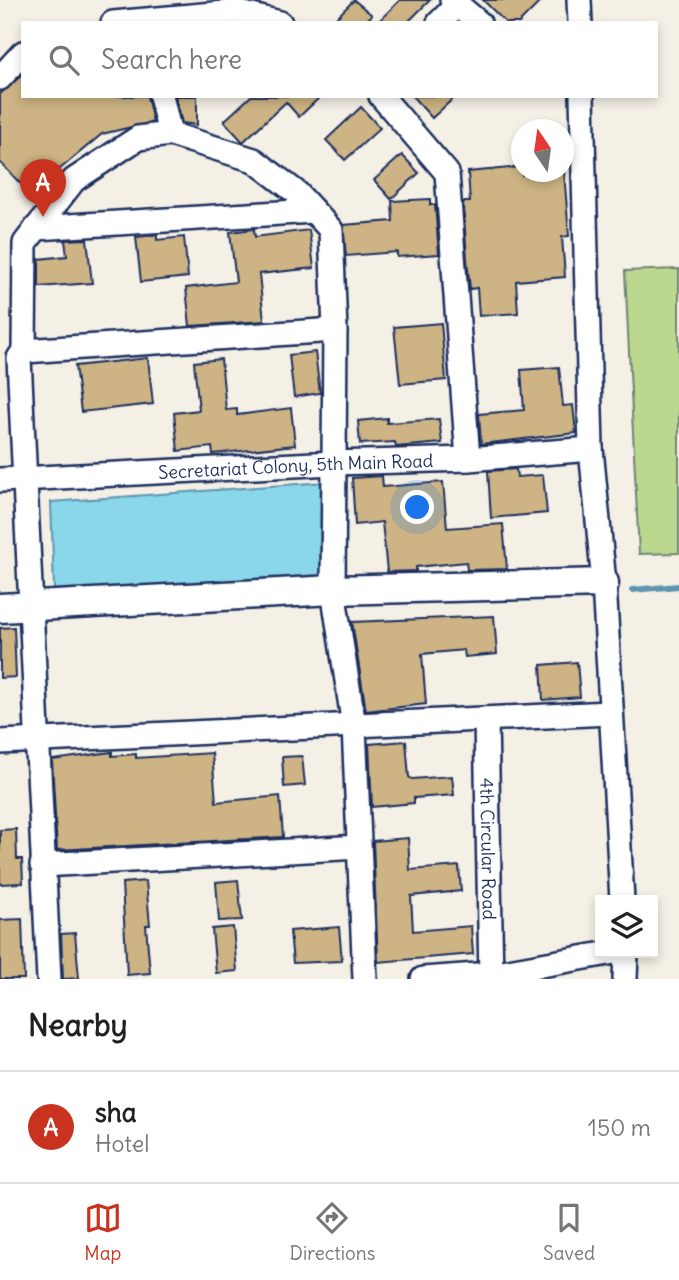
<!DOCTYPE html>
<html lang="en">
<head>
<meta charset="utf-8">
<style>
  body { margin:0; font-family:Delius,sans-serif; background:#f6f6f6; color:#222 }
  .controls { position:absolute; right:21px; bottom:21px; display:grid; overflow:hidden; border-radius:0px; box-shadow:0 4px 10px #0003 }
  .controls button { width:63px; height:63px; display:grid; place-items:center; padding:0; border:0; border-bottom:2px solid #e0e0e0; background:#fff; color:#222; font:35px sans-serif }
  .compass { position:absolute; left:511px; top:119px; width:63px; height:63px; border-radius:50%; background:#fff; box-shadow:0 4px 10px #0003; rotate:347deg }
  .you { position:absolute; left:418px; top:508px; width:24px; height:24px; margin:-18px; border:5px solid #fff; border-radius:50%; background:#1a73e8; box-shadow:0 0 0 10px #1a73e833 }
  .badge { display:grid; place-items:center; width:46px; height:46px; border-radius:50%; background:#c8321e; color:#fff; font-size:23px; font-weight:700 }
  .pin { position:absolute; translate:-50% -58px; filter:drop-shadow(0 2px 4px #0008) }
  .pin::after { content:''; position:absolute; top:37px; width:24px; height:21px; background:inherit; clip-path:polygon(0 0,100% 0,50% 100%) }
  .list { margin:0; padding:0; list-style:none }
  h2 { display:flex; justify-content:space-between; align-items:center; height:91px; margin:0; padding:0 28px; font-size:30px }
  h2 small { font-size:23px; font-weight:400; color:#767676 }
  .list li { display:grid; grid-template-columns:46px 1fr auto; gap:21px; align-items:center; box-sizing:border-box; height:112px; padding:0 28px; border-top:2px solid #e0e0e0 }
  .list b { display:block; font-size:26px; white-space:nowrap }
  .list p { margin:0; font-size:23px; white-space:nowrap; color:#767676 }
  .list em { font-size:23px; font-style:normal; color:#767676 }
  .icon { flex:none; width:38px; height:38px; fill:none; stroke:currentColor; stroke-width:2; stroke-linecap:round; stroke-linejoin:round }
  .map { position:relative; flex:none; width:679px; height:979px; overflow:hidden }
  .search { position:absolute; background:#fff; box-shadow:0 4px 10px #0003; left:21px; right:21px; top:21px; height:77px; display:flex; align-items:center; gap:18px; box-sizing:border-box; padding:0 24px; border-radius:0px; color:#767676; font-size:26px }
  .sheet { height:203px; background:#fff }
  nav { display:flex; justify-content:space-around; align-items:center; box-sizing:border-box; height:98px; border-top:2px solid #e0e0e0; background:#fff; font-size:19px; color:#767676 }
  nav a { display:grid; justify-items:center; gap:4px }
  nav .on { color:#c8321e }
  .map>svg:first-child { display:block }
</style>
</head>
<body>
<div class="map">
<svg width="679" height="979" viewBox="0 0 679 979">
  <rect width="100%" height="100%" fill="#f5f0e6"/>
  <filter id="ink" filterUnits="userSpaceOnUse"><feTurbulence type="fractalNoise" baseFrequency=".0143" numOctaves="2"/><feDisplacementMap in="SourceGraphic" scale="14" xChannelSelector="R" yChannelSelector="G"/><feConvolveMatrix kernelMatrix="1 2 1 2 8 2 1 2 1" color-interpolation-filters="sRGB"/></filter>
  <g filter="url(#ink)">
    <!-- green -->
    <path fill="#bcd88f" stroke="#6c8476" stroke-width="2" d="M 679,269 L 679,553 L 639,554 L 625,271 Z"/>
    <!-- water -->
    <path fill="#89d7e8" stroke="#5d94b1" stroke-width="2" d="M 325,482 L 325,580 L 54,590 L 51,502 Z"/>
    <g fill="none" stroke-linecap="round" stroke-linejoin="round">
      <!-- stream -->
      <path stroke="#5d94b1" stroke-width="6" d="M 632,590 L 679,586"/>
    </g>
    <!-- building -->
    <g fill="#ceb484" stroke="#1b2f5e" stroke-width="2">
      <path d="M 354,0 L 372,15 L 364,23 L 331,23 Z"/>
      <path d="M 400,0 L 430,0 L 407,23 L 377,23 Z"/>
      <path d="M 483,0 L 542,0 L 519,23 L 506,23 Z"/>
      <path d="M 23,74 L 23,96 L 147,96 L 153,122 L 102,134 L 30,194 L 0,162 L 0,94 Z"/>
      <path d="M 175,96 L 197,96 L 197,125 L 182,123 Z"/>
      <path d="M 251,96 L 321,96 L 299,117 L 286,102 L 243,142 L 224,121 Z"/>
      <path d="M 412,96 L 456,96 L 432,118 Z"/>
      <path d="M 361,107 L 380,128 L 345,160 L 326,140 Z"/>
      <path d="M 402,155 L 419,173 L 391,199 L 374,180 Z"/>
      <path d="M 522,167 L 522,175 L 564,171 L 569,236 L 562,237 L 565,277 L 516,281 L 518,313 L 479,316 L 477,288 L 470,289 L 467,259 L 463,202 L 470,202 L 468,172 Z"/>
      <path d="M 430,199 L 430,205 L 435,205 L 439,254 L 397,257 L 397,252 L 346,256 L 343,225 L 393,221 L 392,201 Z"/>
      <path d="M 254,229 L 255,237 L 309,230 L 314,268 L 259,274 L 264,321 L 190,326 L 186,288 L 236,282 L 230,232 Z"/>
      <path d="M 157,235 L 157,240 L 184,237 L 188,277 L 141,282 L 136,237 Z"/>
      <path d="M 87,239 L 92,283 L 39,287 L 39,259 L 67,256 L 65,240 Z"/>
      <path d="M 441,323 L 446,380 L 400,384 L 394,327 Z"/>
      <path d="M 315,352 L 320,393 L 294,397 L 289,355 Z"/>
      <path d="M 148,358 L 153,404 L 81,412 L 75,366 Z"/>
      <path d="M 221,359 L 226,410 L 237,409 L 237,415 L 291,408 L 295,445 L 213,454 L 212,447 L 178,451 L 174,413 L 199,410 L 194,362 Z"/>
      <path d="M 559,367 L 563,406 L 573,405 L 576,433 L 481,444 L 479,414 L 524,410 L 521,370 Z"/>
      <path d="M 387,418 L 387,423 L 439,419 L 442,443 L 396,447 L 395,442 L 360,444 L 358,421 Z"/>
      <path d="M 516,469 L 517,477 L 543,475 L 547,513 L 491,518 L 488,471 Z"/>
      <path d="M 382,476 L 383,487 L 443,482 L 447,528 L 503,524 L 507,569 L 467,570 L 466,562 L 416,567 L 416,571 L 387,572 L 382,522 L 355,525 L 352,478 Z"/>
      <path d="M 494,616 L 497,654 L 465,657 L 464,650 L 422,654 L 426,704 L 366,711 L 352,622 Z"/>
      <path d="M 14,627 L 16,677 L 0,678 L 0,628 Z"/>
      <path d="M 577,662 L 580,697 L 543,700 L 541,665 Z"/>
      <path d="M 406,741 L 409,777 L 412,779 L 452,776 L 454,795 L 414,798 L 414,803 L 372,807 L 369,744 Z"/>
      <path d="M 112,752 L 112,756 L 136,754 L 136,758 L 212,753 L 216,802 L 280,796 L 283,837 L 57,850 L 52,760 Z"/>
      <path d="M 302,756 L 305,785 L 284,787 L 282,757 Z"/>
      <path d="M 16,829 L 17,859 L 22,859 L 23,883 L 0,884 L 0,830 Z"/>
      <path d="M 408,838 L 410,870 L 459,866 L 461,891 L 411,896 L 413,931 L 471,926 L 473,954 L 378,962 L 373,841 Z"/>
      <path d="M 238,880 L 242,920 L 219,921 L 216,882 Z"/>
      <path d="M 146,881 L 150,925 L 146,925 L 150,973 L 127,975 L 122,883 Z"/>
      <path d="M 22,919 L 24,979 L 0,979 L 0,920 Z"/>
      <path d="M 233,927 L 237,971 L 216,973 L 212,929 Z"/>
      <path d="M 339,927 L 342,961 L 293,963 L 290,931 Z"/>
      <path d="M 75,933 L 79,978 L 63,979 L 61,934 Z"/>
    </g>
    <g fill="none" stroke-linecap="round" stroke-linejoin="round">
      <!-- minor casing -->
      <g stroke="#1b2f5e" stroke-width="28">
        <g id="minor">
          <path d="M 452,0 L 479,23"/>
          <path d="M 579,0 L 580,23"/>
          <path d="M 113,23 L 236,12 L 280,23"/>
          <path d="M 439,23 L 457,5"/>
          <path d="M 0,78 L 23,53"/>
          <path d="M 161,96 L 170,134"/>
          <path d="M 381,96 L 447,173 L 468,459"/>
          <path d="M 582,96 L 591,449 L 604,583 L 622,900"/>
          <path d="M 36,228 L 313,211"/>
          <path d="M 24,351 L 335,330"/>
          <path id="s1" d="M 0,480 L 333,463 L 468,459 L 591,449"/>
          <path id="s2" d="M 486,719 L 491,979"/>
          <path d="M 0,742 L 609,713"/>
          <path d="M 42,865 L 359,847"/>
          <path d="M 49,979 L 19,358 L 24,351 L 25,243 L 74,180 L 138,138 L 170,134 L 254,160 L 297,193 L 331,230 L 335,330 L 333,590 L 354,726 L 365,979"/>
          <path d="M 423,979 L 491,974 L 609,953"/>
          <path d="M 625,979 L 626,953"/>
        </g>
      </g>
      <!-- tertiary casing -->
      <g stroke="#1b2f5e" stroke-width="33">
        <path id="tertiary" d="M 0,608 L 333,590 L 604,583"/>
      </g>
      <!-- minor -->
      <use href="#minor" stroke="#fff" stroke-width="23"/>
      <!-- tertiary -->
      <use href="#tertiary" stroke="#fff" stroke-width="28"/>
    </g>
  </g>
  <g text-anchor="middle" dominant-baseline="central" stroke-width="6" stroke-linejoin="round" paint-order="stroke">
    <!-- street labels -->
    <g font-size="18" fill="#1b2f5e" stroke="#fff">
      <text stroke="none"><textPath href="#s1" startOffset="296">Secretariat Colony, 5th Main Road</textPath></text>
      <text stroke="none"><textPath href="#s2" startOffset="130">4th Circular Road</textPath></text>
    </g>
  </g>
</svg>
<div class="controls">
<button><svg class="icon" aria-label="layers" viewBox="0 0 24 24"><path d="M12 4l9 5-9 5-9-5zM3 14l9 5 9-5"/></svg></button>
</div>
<svg class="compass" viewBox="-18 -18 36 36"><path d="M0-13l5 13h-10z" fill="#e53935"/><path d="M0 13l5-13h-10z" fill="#767676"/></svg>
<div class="you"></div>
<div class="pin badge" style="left:43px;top:217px">A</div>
<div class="search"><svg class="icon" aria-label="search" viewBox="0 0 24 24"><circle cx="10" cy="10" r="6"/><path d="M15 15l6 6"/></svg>Search here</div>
</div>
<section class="sheet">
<h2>Nearby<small></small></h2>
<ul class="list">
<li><span class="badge">A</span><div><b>sha</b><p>Hotel</p></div><em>150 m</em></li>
</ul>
</section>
<nav>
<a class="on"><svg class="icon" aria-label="map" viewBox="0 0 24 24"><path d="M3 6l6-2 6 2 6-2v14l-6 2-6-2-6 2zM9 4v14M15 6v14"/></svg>Map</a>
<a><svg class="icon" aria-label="directions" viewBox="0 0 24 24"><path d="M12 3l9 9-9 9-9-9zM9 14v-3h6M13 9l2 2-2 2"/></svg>Directions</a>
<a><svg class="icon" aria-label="saved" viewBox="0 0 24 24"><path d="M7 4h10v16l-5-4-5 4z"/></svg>Saved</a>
</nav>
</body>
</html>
